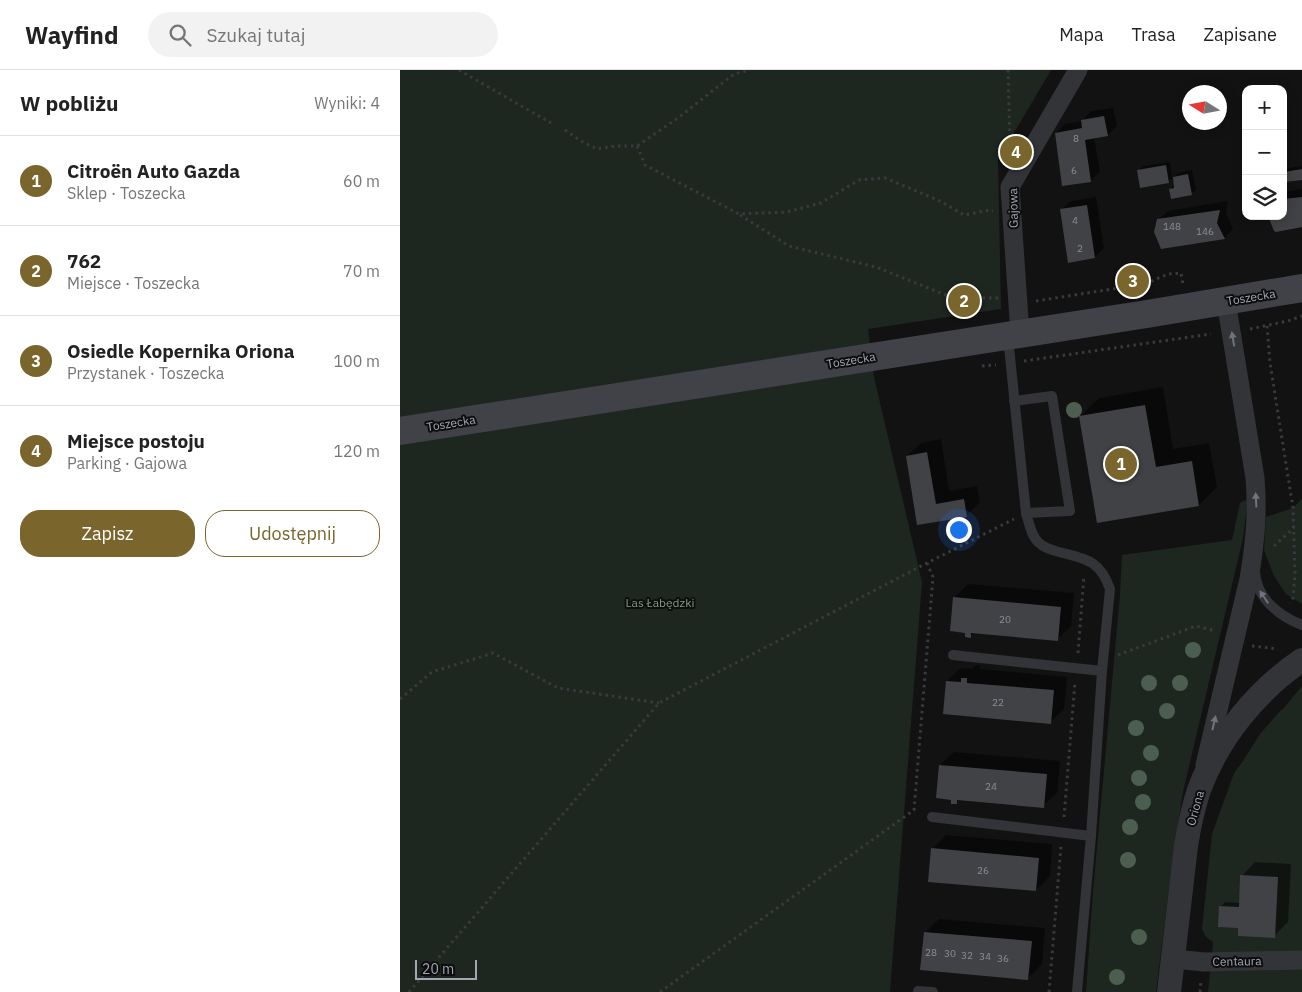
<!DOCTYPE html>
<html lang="pl">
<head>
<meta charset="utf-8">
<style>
  body { margin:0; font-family:"IBM Plex Sans",sans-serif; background:#f2f2f2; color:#222 }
  .controls { position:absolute; right:15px; top:15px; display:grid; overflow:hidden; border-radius:10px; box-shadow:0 2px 12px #0003 }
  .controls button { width:45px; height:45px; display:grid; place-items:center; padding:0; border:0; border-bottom:1px solid #e0e0e0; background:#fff; color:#222; font:25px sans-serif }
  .compass { position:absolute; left:782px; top:15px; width:45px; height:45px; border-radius:50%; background:#fff; box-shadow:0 2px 12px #0003; rotate:281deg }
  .scale { position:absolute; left:15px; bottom:12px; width:62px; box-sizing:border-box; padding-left:5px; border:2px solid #a4a7b3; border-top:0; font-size:14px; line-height:18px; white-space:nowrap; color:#a4a7b3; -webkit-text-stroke:4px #0d0d0e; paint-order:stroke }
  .you { position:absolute; left:558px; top:459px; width:18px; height:18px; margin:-12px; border:4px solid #fff; border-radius:50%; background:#1a73e8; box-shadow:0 0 0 8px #1a73e833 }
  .badge { display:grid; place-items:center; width:32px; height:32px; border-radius:50%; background:#7a662c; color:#fff; font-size:16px; font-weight:700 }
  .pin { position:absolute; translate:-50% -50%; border:2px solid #fff; box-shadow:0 1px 5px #0006 }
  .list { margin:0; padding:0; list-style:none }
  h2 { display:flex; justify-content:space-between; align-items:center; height:65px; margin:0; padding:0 20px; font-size:21px }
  h2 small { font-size:16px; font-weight:400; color:#767676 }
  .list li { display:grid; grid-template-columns:32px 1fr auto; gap:15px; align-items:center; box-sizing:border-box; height:90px; padding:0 20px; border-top:1px solid #e0e0e0 }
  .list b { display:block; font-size:19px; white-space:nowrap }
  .list p { margin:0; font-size:16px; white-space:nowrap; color:#767676 }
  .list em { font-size:16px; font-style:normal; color:#767676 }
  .actions { display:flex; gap:10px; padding:15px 20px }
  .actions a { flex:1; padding:11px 0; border:1px solid #7a662c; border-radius:20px; text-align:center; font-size:18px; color:#7a662c }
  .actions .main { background:#7a662c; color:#fff }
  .icon { flex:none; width:28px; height:28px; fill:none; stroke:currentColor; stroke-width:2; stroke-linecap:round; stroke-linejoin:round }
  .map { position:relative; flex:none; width:902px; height:922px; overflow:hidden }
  header { display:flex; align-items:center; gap:30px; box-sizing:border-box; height:70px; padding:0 25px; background:#fff; border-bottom:1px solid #e0e0e0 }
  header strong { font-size:24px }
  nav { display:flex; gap:28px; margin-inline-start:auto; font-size:18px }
  .search { width:350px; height:45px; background:#f2f2f2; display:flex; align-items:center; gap:12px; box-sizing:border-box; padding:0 18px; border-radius:28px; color:#767676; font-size:19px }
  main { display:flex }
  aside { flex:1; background:#fff }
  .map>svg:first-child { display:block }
</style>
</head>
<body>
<header>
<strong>Wayfind</strong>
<div class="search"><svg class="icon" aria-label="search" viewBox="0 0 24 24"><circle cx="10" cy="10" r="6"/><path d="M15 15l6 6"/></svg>Szukaj tutaj</div>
<nav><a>Mapa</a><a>Trasa</a><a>Zapisane</a></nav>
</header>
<main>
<aside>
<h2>W pobliżu<small>Wyniki: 4</small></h2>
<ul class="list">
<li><span class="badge">1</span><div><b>Citroën Auto Gazda</b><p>Sklep · Toszecka</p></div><em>60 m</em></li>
<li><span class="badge">2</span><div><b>762</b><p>Miejsce · Toszecka</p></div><em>70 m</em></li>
<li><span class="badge">3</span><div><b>Osiedle Kopernika Oriona</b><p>Przystanek · Toszecka</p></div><em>100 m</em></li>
<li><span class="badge">4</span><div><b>Miejsce postoju</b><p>Parking · Gajowa</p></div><em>120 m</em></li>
</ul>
<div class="actions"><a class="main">Zapisz</a><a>Udostępnij</a></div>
</aside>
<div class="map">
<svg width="902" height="922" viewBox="0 0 902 922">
  <rect width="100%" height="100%" fill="#121213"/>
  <!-- green -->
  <g fill="#1e2620">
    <path d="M 0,0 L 651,0 L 598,90 L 601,239 L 468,259 L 474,307 L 522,512 L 490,922 L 0,922 Z"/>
    <path d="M 848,429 L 843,468 L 783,722 L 775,772 L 756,922 L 686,922 L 693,821 L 720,525 L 722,485 L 832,470 L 840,433 Z"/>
    <path d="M 902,429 L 902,534 L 886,524 L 874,506 L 864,480 L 866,447 L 893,438 Z"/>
    <path d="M 902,616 L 902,922 L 808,922 L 813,872 L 806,867 L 802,859 L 812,764 L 834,703 L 843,691 L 860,664 L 881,640 L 882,640 Z"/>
  </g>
  <!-- shadow -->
  <g fill="#0007">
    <path d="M 713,38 L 717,56 L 708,65 L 694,67 L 700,102 L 690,111 L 656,63 L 665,54 L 682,51 L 691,41 Z"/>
    <path d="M 770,92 L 772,108 L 768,112 L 739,100 L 743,96 Z"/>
    <path d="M 902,96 L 902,109 L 885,102 L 889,98 Z"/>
    <path d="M 792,100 L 796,120 L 791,124 L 770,119 L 775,114 L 774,107 L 778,103 Z"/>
    <path d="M 902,119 L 902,156 L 883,146 L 883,122 Z"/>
    <path d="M 696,127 L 704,178 L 695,187 L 661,140 L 671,131 Z"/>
    <path d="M 828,131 L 826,143 L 833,159 L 824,168 L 758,150 L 768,141 Z"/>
    <path d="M 763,317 L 773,379 L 809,373 L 817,417 L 799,435 L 681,346 L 699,328 Z"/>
    <path d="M 541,369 L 549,421 L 577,416 L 580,432 L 566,446 L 518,454 L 507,386 L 521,373 Z"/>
    <path d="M 568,514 L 674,523 L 671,556 L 657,569 L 575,562 L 571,566 L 554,528 Z"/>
    <path d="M 576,595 L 580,595 L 580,599 L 667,607 L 664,639 L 650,652 L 547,611 L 561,598 L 572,599 Z"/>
    <path d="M 554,682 L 660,691 L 657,723 L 643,736 L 560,729 L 556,733 L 540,695 Z"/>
    <path d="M 546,765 L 652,774 L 650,806 L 636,820 L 532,779 Z"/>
    <path d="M 855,792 L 891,794 L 888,852 L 874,866 L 839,857 L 820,837 L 825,832 L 840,833 L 842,806 Z"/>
    <path d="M 539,849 L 645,858 L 642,894 L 628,908 L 525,863 Z"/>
  </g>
  <!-- building -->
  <g fill="#414246">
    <path d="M 704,46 L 708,66 L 685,70 L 691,112 L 662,116 L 655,63 L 682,58 L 681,50 Z"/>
    <path d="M 766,95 L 769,113 L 740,118 L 737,100 Z"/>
    <path d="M 902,99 L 902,110 L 885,112 L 884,102 Z"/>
    <path d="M 788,104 L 792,125 L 771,129 L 769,119 L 774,118 L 773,107 Z"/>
    <path d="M 902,127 L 902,157 L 876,162 L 874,161 L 868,146 L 883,146 L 883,129 Z"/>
    <path d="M 687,135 L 695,188 L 668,193 L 660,139 Z"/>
    <path d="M 820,140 L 817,153 L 825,169 L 761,179 L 754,162 L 757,149 Z"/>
    <path d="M 745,335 L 756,397 L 792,391 L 799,436 L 697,453 L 679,346 Z"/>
    <path d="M 527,382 L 536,434 L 564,429 L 567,447 L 517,455 L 506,386 Z"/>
    <path d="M 553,527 L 661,537 L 658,571 L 571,563 L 571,568 L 565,567 L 565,563 L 550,561 Z"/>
    <path d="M 561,608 L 567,608 L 567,613 L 654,620 L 651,654 L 543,644 L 546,611 L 561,612 Z"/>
    <path d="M 539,695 L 647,704 L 644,738 L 557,730 L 557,734 L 551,734 L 551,730 L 536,728 Z"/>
    <path d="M 531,778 L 639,788 L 636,821 L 528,812 Z"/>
    <path d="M 840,805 L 878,807 L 875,868 L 838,866 L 838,858 L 818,857 L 819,836 L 839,837 Z"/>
    <path d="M 524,862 L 632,871 L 628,910 L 520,900 Z"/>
  </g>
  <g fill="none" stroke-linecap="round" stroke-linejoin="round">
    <!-- path -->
    <g stroke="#393a3f" stroke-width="3" stroke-dasharray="2.5 4" stroke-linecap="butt">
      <path d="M 59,0 L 151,53"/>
      <path d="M 608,0 L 610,76"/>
      <path d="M 165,60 L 181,71 L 197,79 L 215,76 L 237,76 L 278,48 L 334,4 L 350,0"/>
      <path d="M 237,76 L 245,95 L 339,144 L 387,142 L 421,133 L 459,110 L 485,108 L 540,131 L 564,145 L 590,140 L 593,141"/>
      <path d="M 340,145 L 389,176 L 476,197 L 553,228 L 599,228"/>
      <path d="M 636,231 L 745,214 L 768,204 L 781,203 L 783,215"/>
      <path d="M 867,256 L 870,293 L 893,438 L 895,504 L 893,528 L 890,533"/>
      <path d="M 850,259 L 888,251 L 902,246"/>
      <path d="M 624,291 L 811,264"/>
      <path d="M 582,296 L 596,295"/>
      <path d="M 874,476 L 894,458"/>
      <path d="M 852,576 L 878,579"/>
      <path d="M 678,583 L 684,505"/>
      <path d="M 718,585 L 796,556 L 816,561"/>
      <path d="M 0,629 L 32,602 L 93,583 L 158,618 L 259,633"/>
      <path d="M 664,747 L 675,612"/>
      <path d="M 9,922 L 259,633 L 527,493 L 614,449"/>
      <path d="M 260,922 L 514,740 L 533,507 L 527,493"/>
      <path d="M 649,922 L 661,776"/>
      <path d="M 800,922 L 801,911"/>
    </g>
    <!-- service -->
    <g stroke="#333438" stroke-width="10">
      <path d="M 608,267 L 626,443 C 629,453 631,465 638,472 C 644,478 651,480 659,482 C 686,489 700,490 710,519 L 702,601 L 691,766 L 677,922"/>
      <path d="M 614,331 L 652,326 L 670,441 L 626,443"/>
      <path d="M 855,501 C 856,528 879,546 902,555"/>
      <path d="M 553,585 L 702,601"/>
      <path d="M 532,747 L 691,766"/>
      <path d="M 518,921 L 533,922"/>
    </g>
    <!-- minor -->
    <g stroke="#333438" stroke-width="19">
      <path d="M 620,264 L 610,117 L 678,0"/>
      <path d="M 805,695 L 849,509 C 855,473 858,444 855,408 L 826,231"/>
      <path d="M 772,890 L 784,890 L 804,892 L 902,890"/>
    </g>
    <!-- tertiary -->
    <path stroke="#333438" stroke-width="24" d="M 769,922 L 786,776 C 789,757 793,738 799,720 C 818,668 857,620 902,590"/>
    <!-- secondary -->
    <path stroke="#414248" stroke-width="28" d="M 0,361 L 753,243 L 902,218"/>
  </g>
  <!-- trees -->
  <g fill="#4c5e50">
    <circle cx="674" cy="340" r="8"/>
    <circle cx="793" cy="580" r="8"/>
    <circle cx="749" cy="613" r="8"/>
    <circle cx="780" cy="613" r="8"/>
    <circle cx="767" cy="641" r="8"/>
    <circle cx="736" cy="658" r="8"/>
    <circle cx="751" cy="683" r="8"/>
    <circle cx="739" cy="708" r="8"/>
    <circle cx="743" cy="732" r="8"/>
    <circle cx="730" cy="757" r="8"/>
    <circle cx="728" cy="790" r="8"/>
    <circle cx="739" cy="867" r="8"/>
    <circle cx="717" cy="907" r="8"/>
  </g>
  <!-- one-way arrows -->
  <defs><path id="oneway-solid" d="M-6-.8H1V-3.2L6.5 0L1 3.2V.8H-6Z" transform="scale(1.25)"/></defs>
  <g fill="#71737c">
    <use href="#oneway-solid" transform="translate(833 269) rotate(-99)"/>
    <use href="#oneway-solid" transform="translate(856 430) rotate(-93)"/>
    <use href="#oneway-solid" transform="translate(864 527) rotate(-124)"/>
    <use href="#oneway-solid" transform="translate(814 653) rotate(-77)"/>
  </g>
  <g text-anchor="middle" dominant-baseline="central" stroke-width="4" stroke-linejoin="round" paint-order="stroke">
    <!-- number labels -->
    <g font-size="10" fill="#8b8e98">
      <text x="676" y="68">8</text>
      <text x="674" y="100">6</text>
      <text x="675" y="150">4</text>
      <text x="772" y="156">148</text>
      <text x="805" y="161">146</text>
      <text x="680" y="178">2</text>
      <text x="605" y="549">20</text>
      <text x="598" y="632">22</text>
      <text x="591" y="716">24</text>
      <text x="583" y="800">26</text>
      <text x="531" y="882">28</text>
      <text x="550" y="883">30</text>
      <text x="567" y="885">32</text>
      <text x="585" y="886">34</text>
      <text x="603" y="888">36</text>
    </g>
    <!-- street labels -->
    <g font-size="12" fill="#a4a7b3" stroke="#0d0d0e">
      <text transform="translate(613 138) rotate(-91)">Gajowa</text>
      <text transform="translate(851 227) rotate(-9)">Toszecka</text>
      <text transform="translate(451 290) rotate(-9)">Toszecka</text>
      <text transform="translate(51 353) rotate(-9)">Toszecka</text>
      <text transform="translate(795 738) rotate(-74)">Oriona</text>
      <text transform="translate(837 891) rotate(-1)">Centaura</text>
    </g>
    <!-- park labels -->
    <g font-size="12" fill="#7c9d81" stroke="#0d0d0e">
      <text x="260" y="532">Las Łabędzki</text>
    </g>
  </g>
</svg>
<div class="controls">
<button>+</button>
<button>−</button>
<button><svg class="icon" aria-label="layers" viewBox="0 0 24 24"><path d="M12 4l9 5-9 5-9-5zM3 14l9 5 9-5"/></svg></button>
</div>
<svg class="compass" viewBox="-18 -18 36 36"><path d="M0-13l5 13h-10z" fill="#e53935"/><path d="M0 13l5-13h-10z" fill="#767676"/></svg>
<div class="scale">20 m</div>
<div class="you"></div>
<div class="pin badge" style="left:721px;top:394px">1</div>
<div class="pin badge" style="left:564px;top:231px">2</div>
<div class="pin badge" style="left:733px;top:211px">3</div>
<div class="pin badge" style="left:616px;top:82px">4</div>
</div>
</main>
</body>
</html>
